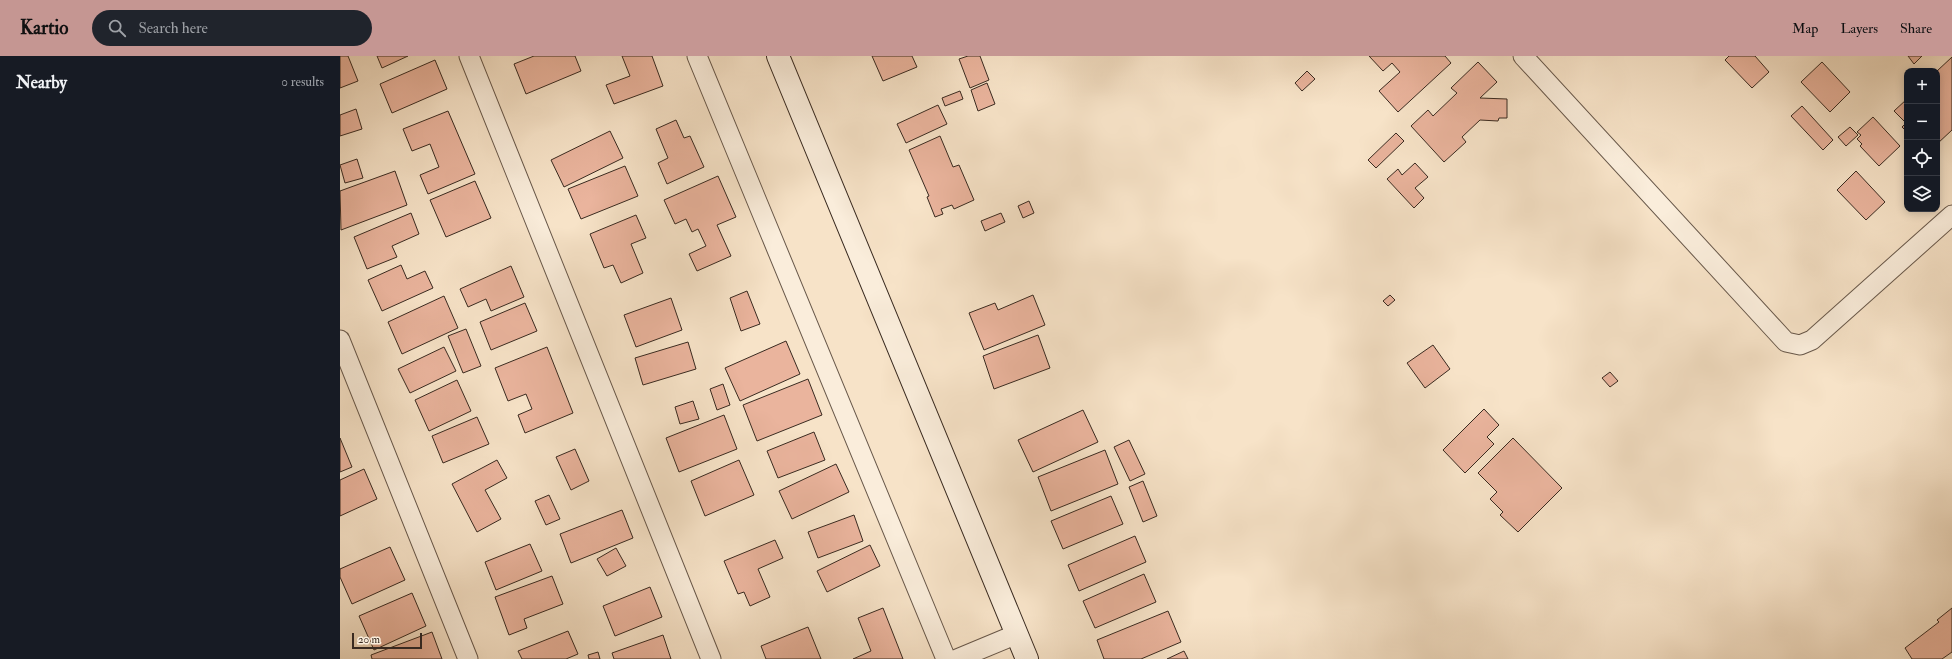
<!DOCTYPE html>
<html lang="en">
<head>
<meta charset="utf-8">
<style>
  body { margin:0; font-family:"IM FELL Double Pica",serif; background:#20242c; color:#f1f3f6 }
  .controls { position:absolute; right:12px; top:12px; display:grid; overflow:hidden; border-radius:8px; box-shadow:0 2px 10px #0003 }
  .controls button { width:36px; height:36px; display:grid; place-items:center; padding:0; border:0; border-bottom:1px solid #363941; background:#171b24; color:#f1f3f6; font:20px sans-serif }
  .scale { position:absolute; left:12px; bottom:10px; width:70px; box-sizing:border-box; padding-left:4px; border:2px solid #392a20; border-top:0; font-size:11px; line-height:14px; white-space:nowrap; color:#392a20; -webkit-text-stroke:3px #faeddb; paint-order:stroke }
  .list { margin:0; padding:0; list-style:none }
  h2 { display:flex; justify-content:space-between; align-items:center; height:52px; margin:0; padding:0 16px; font-size:17px }
  h2 small { font-size:13px; font-weight:400; color:#9ea1a6 }
  .icon { flex:none; width:22px; height:22px; fill:none; stroke:currentColor; stroke-width:2; stroke-linecap:round; stroke-linejoin:round }
  .map { position:relative; flex:none; width:1612px; height:603px; overflow:hidden }
  header { display:flex; align-items:center; gap:24px; box-sizing:border-box; height:56px; padding:0 20px; background:#c59692; color:#111 }
  header strong { font-size:19px }
  nav { display:flex; gap:22px; margin-inline-start:auto; font-size:14px }
  .search { width:280px; height:36px; background:#20242c; display:flex; align-items:center; gap:10px; box-sizing:border-box; padding:0 14px; border-radius:22px; color:#9ea1a6; font-size:15px }
  main { display:flex }
  aside { flex:1; background:#171b24 }
  .map>svg:first-child { display:block }
</style>
</head>
<body>
<header>
<strong>Kartio</strong>
<div class="search"><svg class="icon" aria-label="search" viewBox="0 0 24 24"><circle cx="10" cy="10" r="6"/><path d="M15 15l6 6"/></svg>Search here</div>
<nav><a>Map</a><a>Layers</a><a>Share</a></nav>
</header>
<main>
<aside>
<h2>Nearby<small>0 results</small></h2>
<ul class="list">
</ul>
</aside>
<div class="map">
<svg width="1612" height="603" viewBox="0 0 1612 603">
  <rect width="100%" height="100%" fill="#f7e3c8"/>
  <filter id="stains"><feTurbulence type="fractalNoise" baseFrequency=".005" numOctaves="4"/><feColorMatrix values="0 0 0 0 .2 0 0 0 0 .09 0 0 0 0 .02 0 0 0 .5 -.17"/></filter>
  <radialGradient id="worn" r=".72"><stop offset=".6" stop-color="#630" stop-opacity="0"/><stop offset="1" stop-color="#630" stop-opacity=".3"/></radialGradient>
  <!-- building -->
  <g fill="#eab49d" stroke="#392a20">
    <path d="M 0,0 L 8,0 L 18,25 L 0,32 Z"/>
    <path d="M 37,0 L 68,0 L 42,12 Z"/>
    <path d="M 194,0 L 235,0 L 241,15 L 186,38 L 174,8 Z"/>
    <path d="M 282,0 L 312,0 L 323,30 L 274,48 L 266,29 L 290,20 Z"/>
    <path d="M 532,0 L 572,0 L 577,11 L 543,25 Z"/>
    <path d="M 628,0 L 640,0 L 649,24 L 630,32 L 619,3 Z"/>
    <path d="M 1029,0 L 1105,0 L 1111,7 L 1058,56 L 1039,35 L 1060,16 L 1052,7 L 1043,15 Z"/>
    <path d="M 1389,0 L 1415,0 L 1429,16 L 1412,32 L 1385,4 Z"/>
    <path d="M 1568,0 L 1582,0 L 1574,8 Z"/>
    <path d="M 1612,1 L 1612,74 L 1597,88 L 1597,15 Z"/>
    <path d="M 95,4 L 107,33 L 52,57 L 40,28 Z"/>
    <path d="M 1138,6 L 1157,26 L 1140,42 L 1167,43 L 1167,62 L 1159,62 L 1158,65 L 1140,64 L 1122,81 L 1126,86 L 1104,106 L 1071,70 L 1088,54 L 1093,60 L 1117,37 L 1111,32 Z"/>
    <path d="M 1482,6 L 1510,36 L 1490,56 L 1461,26 Z"/>
    <path d="M 967,15 L 975,23 L 962,35 L 955,27 Z"/>
    <path d="M 647,27 L 655,48 L 638,55 L 631,34 Z"/>
    <path d="M 620,35 L 623,43 L 605,50 L 602,42 Z"/>
    <path d="M 1567,43 L 1567,76 L 1562,71 L 1566,67 L 1554,55 Z"/>
    <path d="M 598,49 L 607,68 L 566,87 L 557,68 Z"/>
    <path d="M 1462,50 L 1493,84 L 1483,94 L 1451,60 Z"/>
    <path d="M 16,53 L 22,73 L 0,80 L 0,59 Z"/>
    <path d="M 108,55 L 135,118 L 88,138 L 80,119 L 99,111 L 90,88 L 72,95 L 63,73 Z"/>
    <path d="M 1533,61 L 1560,90 L 1539,110 L 1520,90 L 1522,88 L 1517,83 L 1521,79 L 1517,76 Z"/>
    <path d="M 336,64 L 344,82 L 350,80 L 364,111 L 327,128 L 318,107 L 328,102 L 316,73 Z"/>
    <path d="M 1510,71 L 1518,79 L 1506,90 L 1498,81 Z"/>
    <path d="M 270,75 L 283,102 L 224,131 L 211,104 Z"/>
    <path d="M 1056,77 L 1064,85 L 1036,112 L 1028,104 Z"/>
    <path d="M 600,80 L 613,111 L 619,109 L 634,144 L 614,153 L 612,149 L 601,153 L 603,158 L 595,161 L 587,141 L 589,140 L 569,94 Z"/>
    <path d="M 17,103 L 23,122 L 5,127 L 0,109 Z"/>
    <path d="M 1075,107 L 1088,121 L 1075,132 L 1084,142 L 1074,152 L 1047,123 L 1058,113 L 1062,119 Z"/>
    <path d="M 285,110 L 298,140 L 241,163 L 228,133 Z"/>
    <path d="M 55,115 L 67,149 L 1,174 L 0,135 Z"/>
    <path d="M 1516,115 L 1545,146 L 1526,164 L 1497,134 Z"/>
    <path d="M 378,120 L 396,161 L 377,169 L 391,200 L 357,215 L 349,198 L 366,190 L 358,173 L 352,176 L 346,163 L 335,168 L 324,144 Z"/>
    <path d="M 135,125 L 151,162 L 106,181 L 90,144 Z"/>
    <path d="M 689,145 L 694,157 L 683,162 L 678,150 Z"/>
    <path d="M 71,157 L 79,178 L 52,190 L 57,201 L 27,213 L 14,181 Z"/>
    <path d="M 661,157 L 665,166 L 645,175 L 641,165 Z"/>
    <path d="M 296,159 L 306,182 L 291,188 L 303,217 L 281,227 L 273,209 L 264,212 L 250,178 Z"/>
    <path d="M 61,209 L 67,223 L 85,215 L 93,232 L 42,255 L 28,224 Z"/>
    <path d="M 171,210 L 184,241 L 151,255 L 146,243 L 128,251 L 120,233 Z"/>
    <path d="M 407,235 L 420,268 L 401,275 L 390,242 Z"/>
    <path d="M 693,239 L 705,269 L 644,294 L 629,257 L 655,247 L 658,254 Z"/>
    <path d="M 1050,239 L 1055,244 L 1048,250 L 1043,245 Z"/>
    <path d="M 104,240 L 118,272 L 62,298 L 48,266 Z"/>
    <path d="M 331,242 L 342,274 L 296,291 L 284,259 Z"/>
    <path d="M 185,247 L 197,275 L 151,294 L 140,266 Z"/>
    <path d="M 126,273 L 141,310 L 123,317 L 108,280 Z"/>
    <path d="M 698,279 L 710,312 L 654,333 L 643,300 Z"/>
    <path d="M 446,285 L 460,318 L 400,345 L 385,312 Z"/>
    <path d="M 348,286 L 356,313 L 303,329 L 295,302 Z"/>
    <path d="M 1093,289 L 1110,313 L 1085,332 L 1067,307 Z"/>
    <path d="M 104,291 L 116,315 L 70,337 L 58,313 Z"/>
    <path d="M 207,291 L 233,357 L 185,377 L 178,359 L 192,353 L 186,338 L 168,345 L 155,312 Z"/>
    <path d="M 1270,316 L 1278,325 L 1270,331 L 1262,322 Z"/>
    <path d="M 468,323 L 482,359 L 417,385 L 403,349 Z"/>
    <path d="M 117,324 L 131,355 L 89,375 L 75,344 Z"/>
    <path d="M 383,328 L 390,349 L 377,354 L 370,333 Z"/>
    <path d="M 353,345 L 359,363 L 340,368 L 335,351 Z"/>
    <path d="M 1144,353 L 1159,369 L 1147,381 L 1154,388 L 1125,417 L 1103,394 Z"/>
    <path d="M 743,354 L 758,386 L 693,416 L 678,384 Z"/>
    <path d="M 384,359 L 397,393 L 339,416 L 326,382 Z"/>
    <path d="M 137,361 L 149,388 L 103,407 L 92,380 Z"/>
    <path d="M 474,376 L 485,404 L 438,422 L 427,395 Z"/>
    <path d="M 0,382 L 12,411 L 0,416 Z"/>
    <path d="M 1173,382 L 1222,432 L 1178,476 L 1160,459 L 1163,456 L 1150,443 L 1157,436 L 1138,417 Z"/>
    <path d="M 789,384 L 805,418 L 790,425 L 774,391 Z"/>
    <path d="M 235,393 L 249,425 L 231,434 L 216,401 Z"/>
    <path d="M 765,394 L 778,428 L 711,455 L 698,421 Z"/>
    <path d="M 157,404 L 167,422 L 145,434 L 161,463 L 137,476 L 112,428 Z"/>
    <path d="M 399,404 L 414,439 L 365,460 L 351,425 Z"/>
    <path d="M 496,408 L 509,436 L 452,463 L 439,435 Z"/>
    <path d="M 24,413 L 37,443 L 0,460 L 0,424 Z"/>
    <path d="M 803,425 L 817,460 L 803,466 L 789,431 Z"/>
    <path d="M 209,439 L 220,463 L 206,469 L 195,445 Z"/>
    <path d="M 771,440 L 783,468 L 723,493 L 711,465 Z"/>
    <path d="M 282,454 L 293,482 L 231,507 L 220,478 Z"/>
    <path d="M 514,459 L 523,485 L 478,502 L 468,476 Z"/>
    <path d="M 795,480 L 806,506 L 739,535 L 728,509 Z"/>
    <path d="M 435,484 L 443,502 L 418,513 L 430,541 L 410,550 L 404,536 L 398,538 L 384,505 Z"/>
    <path d="M 190,488 L 202,515 L 156,534 L 145,506 Z"/>
    <path d="M 530,489 L 540,510 L 487,536 L 477,515 Z"/>
    <path d="M 50,491 L 65,524 L 12,548 L 0,521 L 0,513 Z"/>
    <path d="M 276,492 L 286,510 L 267,520 L 257,503 Z"/>
    <path d="M 804,518 L 816,546 L 755,572 L 743,545 Z"/>
    <path d="M 212,520 L 223,548 L 184,563 L 187,572 L 169,579 L 155,541 Z"/>
    <path d="M 310,531 L 322,561 L 275,580 L 263,550 Z"/>
    <path d="M 72,537 L 86,570 L 34,594 L 19,560 Z"/>
    <path d="M 543,552 L 563,603 L 513,603 L 531,595 L 518,562 Z"/>
    <path d="M 1612,552 L 1612,596 L 1602,603 L 1572,603 L 1565,592 L 1599,566 L 1597,564 Z"/>
    <path d="M 828,555 L 841,586 L 801,603 L 764,603 L 757,584 Z"/>
    <path d="M 468,571 L 481,603 L 426,603 L 421,590 Z"/>
    <path d="M 228,575 L 238,598 L 226,603 L 182,603 L 178,595 Z"/>
    <path d="M 92,576 L 102,603 L 32,603 L 31,599 Z"/>
    <path d="M 323,579 L 331,603 L 274,603 L 272,597 Z"/>
    <path d="M 844,595 L 848,603 L 827,603 Z"/>
    <path d="M 258,596 L 260,603 L 249,603 L 248,599 Z"/>
  </g>
  <g fill="none" stroke-linecap="round" stroke-linejoin="round">
    <!-- street casing -->
    <g stroke="#68584a" stroke-width="21">
      <g id="street">
        <path d="M 129,0 L 371,603"/>
        <path d="M 357,0 L 606,603"/>
        <path d="M 1183,0 L 1446,286 L 1460,289 L 1472,284 L 1612,159"/>
        <path d="M 0,284 L 128,603"/>
        <path d="M 617,603 L 677,578"/>
      </g>
    </g>
    <!-- secondary casing -->
    <g stroke="#392a20" stroke-width="24">
      <path id="secondary" d="M 438,0 L 687,603"/>
    </g>
    <!-- street -->
    <use href="#street" stroke="#faeddb" stroke-width="19"/>
    <!-- secondary -->
    <use href="#secondary" stroke="#faeddb" stroke-width="22"/>
  </g>
  <rect width="100%" height="100%" filter="url(#stains)"/>
  <rect width="100%" height="100%" fill="url(#worn)"/>
</svg>
<div class="controls">
<button>+</button>
<button>−</button>
<button><svg class="icon" aria-label="locate" viewBox="0 0 24 24"><circle cx="12" cy="12" r="6"/><path d="M12 2v4M12 18v4M2 12h4M18 12h4"/></svg></button>
<button><svg class="icon" aria-label="layers" viewBox="0 0 24 24"><path d="M12 4l9 5-9 5-9-5zM3 14l9 5 9-5"/></svg></button>
</div>
<div class="scale">20 m</div>
</div>
</main>
</body>
</html>
